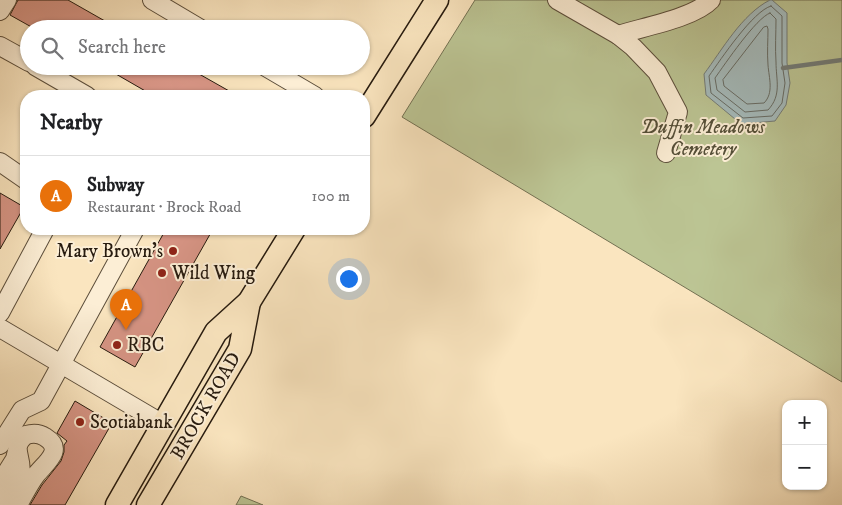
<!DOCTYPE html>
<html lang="en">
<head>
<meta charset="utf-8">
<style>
  body { margin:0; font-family:"IM FELL DW Pica",serif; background:#f6f6f6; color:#202124 }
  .controls { position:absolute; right:15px; bottom:15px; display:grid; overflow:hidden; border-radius:10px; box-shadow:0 1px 4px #0004 }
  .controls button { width:45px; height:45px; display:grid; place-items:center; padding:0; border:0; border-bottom:1px solid #e0e0e0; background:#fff; color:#202124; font:25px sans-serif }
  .you { position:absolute; left:348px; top:278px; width:18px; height:18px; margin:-12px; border:4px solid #fff; border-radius:50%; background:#1a73e8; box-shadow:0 0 0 8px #1a73e833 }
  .badge { display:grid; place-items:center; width:32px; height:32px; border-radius:50%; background:#1a73e8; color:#fff; font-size:16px; font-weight:700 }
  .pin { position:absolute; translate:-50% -41px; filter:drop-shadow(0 1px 2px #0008) }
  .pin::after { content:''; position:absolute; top:26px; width:18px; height:15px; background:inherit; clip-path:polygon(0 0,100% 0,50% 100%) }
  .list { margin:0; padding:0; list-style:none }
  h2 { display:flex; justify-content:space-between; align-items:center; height:65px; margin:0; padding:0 20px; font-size:21px }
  h2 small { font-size:16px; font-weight:400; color:#757577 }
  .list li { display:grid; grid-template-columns:32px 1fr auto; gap:15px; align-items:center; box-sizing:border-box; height:80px; padding:0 20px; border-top:1px solid #e0e0e0 }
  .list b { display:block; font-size:19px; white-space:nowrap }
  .list p { margin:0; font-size:16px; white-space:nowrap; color:#757577 }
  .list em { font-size:16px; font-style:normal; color:#757577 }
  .icon { flex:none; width:28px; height:28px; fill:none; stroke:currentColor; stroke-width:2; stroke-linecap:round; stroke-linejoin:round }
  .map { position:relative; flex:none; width:842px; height:505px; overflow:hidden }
  .search { position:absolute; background:#fff; box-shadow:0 1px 4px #0004; left:20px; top:20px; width:350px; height:55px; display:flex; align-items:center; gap:12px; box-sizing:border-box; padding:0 18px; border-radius:28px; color:#757577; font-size:19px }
  .panel { position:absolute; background:#fff; box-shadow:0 1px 4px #0004; left:20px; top:90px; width:350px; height:145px; border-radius:20px }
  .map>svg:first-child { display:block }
</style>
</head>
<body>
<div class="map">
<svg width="842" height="505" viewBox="0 0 842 505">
  <rect width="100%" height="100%" fill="#fae5bf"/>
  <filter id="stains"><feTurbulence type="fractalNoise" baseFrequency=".004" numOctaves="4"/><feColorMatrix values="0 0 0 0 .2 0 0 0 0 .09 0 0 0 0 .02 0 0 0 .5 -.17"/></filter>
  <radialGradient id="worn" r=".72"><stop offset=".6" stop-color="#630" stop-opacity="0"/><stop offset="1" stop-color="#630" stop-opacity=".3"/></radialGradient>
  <!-- green -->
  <g fill="#bcc594" stroke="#727052">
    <path d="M 475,0 L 842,0 L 842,382 L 402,117 Z"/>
    <path d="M 241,496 L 263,505 L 236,505 Z"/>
  </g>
  <!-- water -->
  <path fill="#a5bcbe" stroke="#737c78" d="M 770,0 L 772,0 L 787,13 L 787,63 L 790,83 L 786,105 L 775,121 L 741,124 L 706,95 L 704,74 C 722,50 742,14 770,0 Z"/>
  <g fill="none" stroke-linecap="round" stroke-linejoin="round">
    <!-- shore -->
    <g stroke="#666c66" stroke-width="1">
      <path d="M 771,6 L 782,16 L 782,63 L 785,83 L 782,103 L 772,116 L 743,118 L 711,93 L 709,76 C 721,59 753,11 771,6 Z"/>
      <path d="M 770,13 L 776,19 C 776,33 775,48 776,62 C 776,80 782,95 768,110 L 745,112 L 717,90 L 715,78 C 725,64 756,18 770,13 Z"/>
      <path d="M 764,27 L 767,26 L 768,29 C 768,40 767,53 768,65 C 769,78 774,93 764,103 L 747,104 L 724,86 L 723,80 Z"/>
    </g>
    <!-- stream -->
    <path stroke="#737c78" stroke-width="4.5" d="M 783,68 L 842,60"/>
  </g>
  <!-- building -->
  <g fill="#d69484" stroke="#271b0f">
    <path d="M 18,0 L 68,0 L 119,29 L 35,29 L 10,15 Z"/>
    <path d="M 102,66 L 185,66 L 238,96 L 154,96 Z"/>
    <path d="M 0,193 L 24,207 L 0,249 Z"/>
    <path d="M 166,229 L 213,229 L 135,367 L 100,347 Z"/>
    <path d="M 75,401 L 112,423 L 65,505 L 30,505 L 42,485 L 61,461 L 64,452 L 64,445 L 67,441 L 57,433 Z"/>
  </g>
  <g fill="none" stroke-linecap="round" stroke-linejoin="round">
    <!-- minor casing -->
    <g stroke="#5c4e3b" stroke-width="20">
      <g id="minor">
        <path d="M 152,0 L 201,29"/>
        <path d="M 557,0 L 618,35 C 643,27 694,18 711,0"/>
        <path d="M 0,11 L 7,0"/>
        <path d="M 618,35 L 633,47 L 657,72 L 678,112 L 666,153"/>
        <path d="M 0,46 L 29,62"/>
        <path d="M 35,66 L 87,96"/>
        <path d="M 264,66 L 315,96"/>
        <path d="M 0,162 L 26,180"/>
        <path d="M 0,313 L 45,229"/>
        <path d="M 0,328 L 163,424"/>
        <path d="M 0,445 L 22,410 L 41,401 L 135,229"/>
        <path d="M 0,483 L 15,459 L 17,451"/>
        <path d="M 2,505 C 8,495 17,484 20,473 C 24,458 9,448 26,435 C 33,433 39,433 45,437 C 66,450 44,464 36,475 C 29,484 24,495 18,505"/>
      </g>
    </g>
    <!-- major casing -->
    <g stroke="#271b0f" stroke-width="25">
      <g id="major">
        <path d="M 364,116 L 437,0"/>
        <path d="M 117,505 L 216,332 L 249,302 L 294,229"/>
        <path d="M 148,505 L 240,349 L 249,302"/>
      </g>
    </g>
    <!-- minor -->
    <use href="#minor" stroke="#fceed5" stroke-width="18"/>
    <!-- major -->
    <use href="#major" stroke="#fae5bf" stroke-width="22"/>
  </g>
  <!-- markers -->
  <g fill="#8f2418" stroke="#fceed5" stroke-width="2">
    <circle cx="173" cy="251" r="5"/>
    <circle cx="162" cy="273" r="5"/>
    <circle cx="117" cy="345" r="5"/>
    <circle cx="80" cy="422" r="5"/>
  </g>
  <g text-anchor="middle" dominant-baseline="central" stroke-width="4" stroke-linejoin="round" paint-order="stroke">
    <!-- park labels -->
    <g font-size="19" font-style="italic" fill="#544e37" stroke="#fceed5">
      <text x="703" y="127">Duffin Meadows<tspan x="703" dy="22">Cemetery</tspan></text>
    </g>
    <!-- poi labels -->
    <g font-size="19" fill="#271b0f" stroke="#fceed5" text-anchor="start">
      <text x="163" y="251" text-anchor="end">Mary Brown's</text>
      <text x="172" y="273">Wild Wing</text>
      <text x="127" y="345">RBC</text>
      <text x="90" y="422">Scotiabank</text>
    </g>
    <!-- street labels -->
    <g font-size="19" fill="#271b0f" stroke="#fceed5">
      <text transform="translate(206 406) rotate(-60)">BROCK ROAD</text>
    </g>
  </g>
  <rect width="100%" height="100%" filter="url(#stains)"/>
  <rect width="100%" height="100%" fill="url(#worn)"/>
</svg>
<div class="controls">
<button>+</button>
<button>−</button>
</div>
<div class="you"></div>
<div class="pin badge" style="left:126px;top:330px;background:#e8710a">A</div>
<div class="search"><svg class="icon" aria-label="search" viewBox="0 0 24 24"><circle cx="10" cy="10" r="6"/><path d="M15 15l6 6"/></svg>Search here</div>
<section class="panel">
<h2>Nearby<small></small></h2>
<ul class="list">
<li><span class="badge" style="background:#e8710a">A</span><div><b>Subway</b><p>Restaurant · Brock Road</p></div><em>100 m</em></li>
</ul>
</section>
</div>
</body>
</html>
